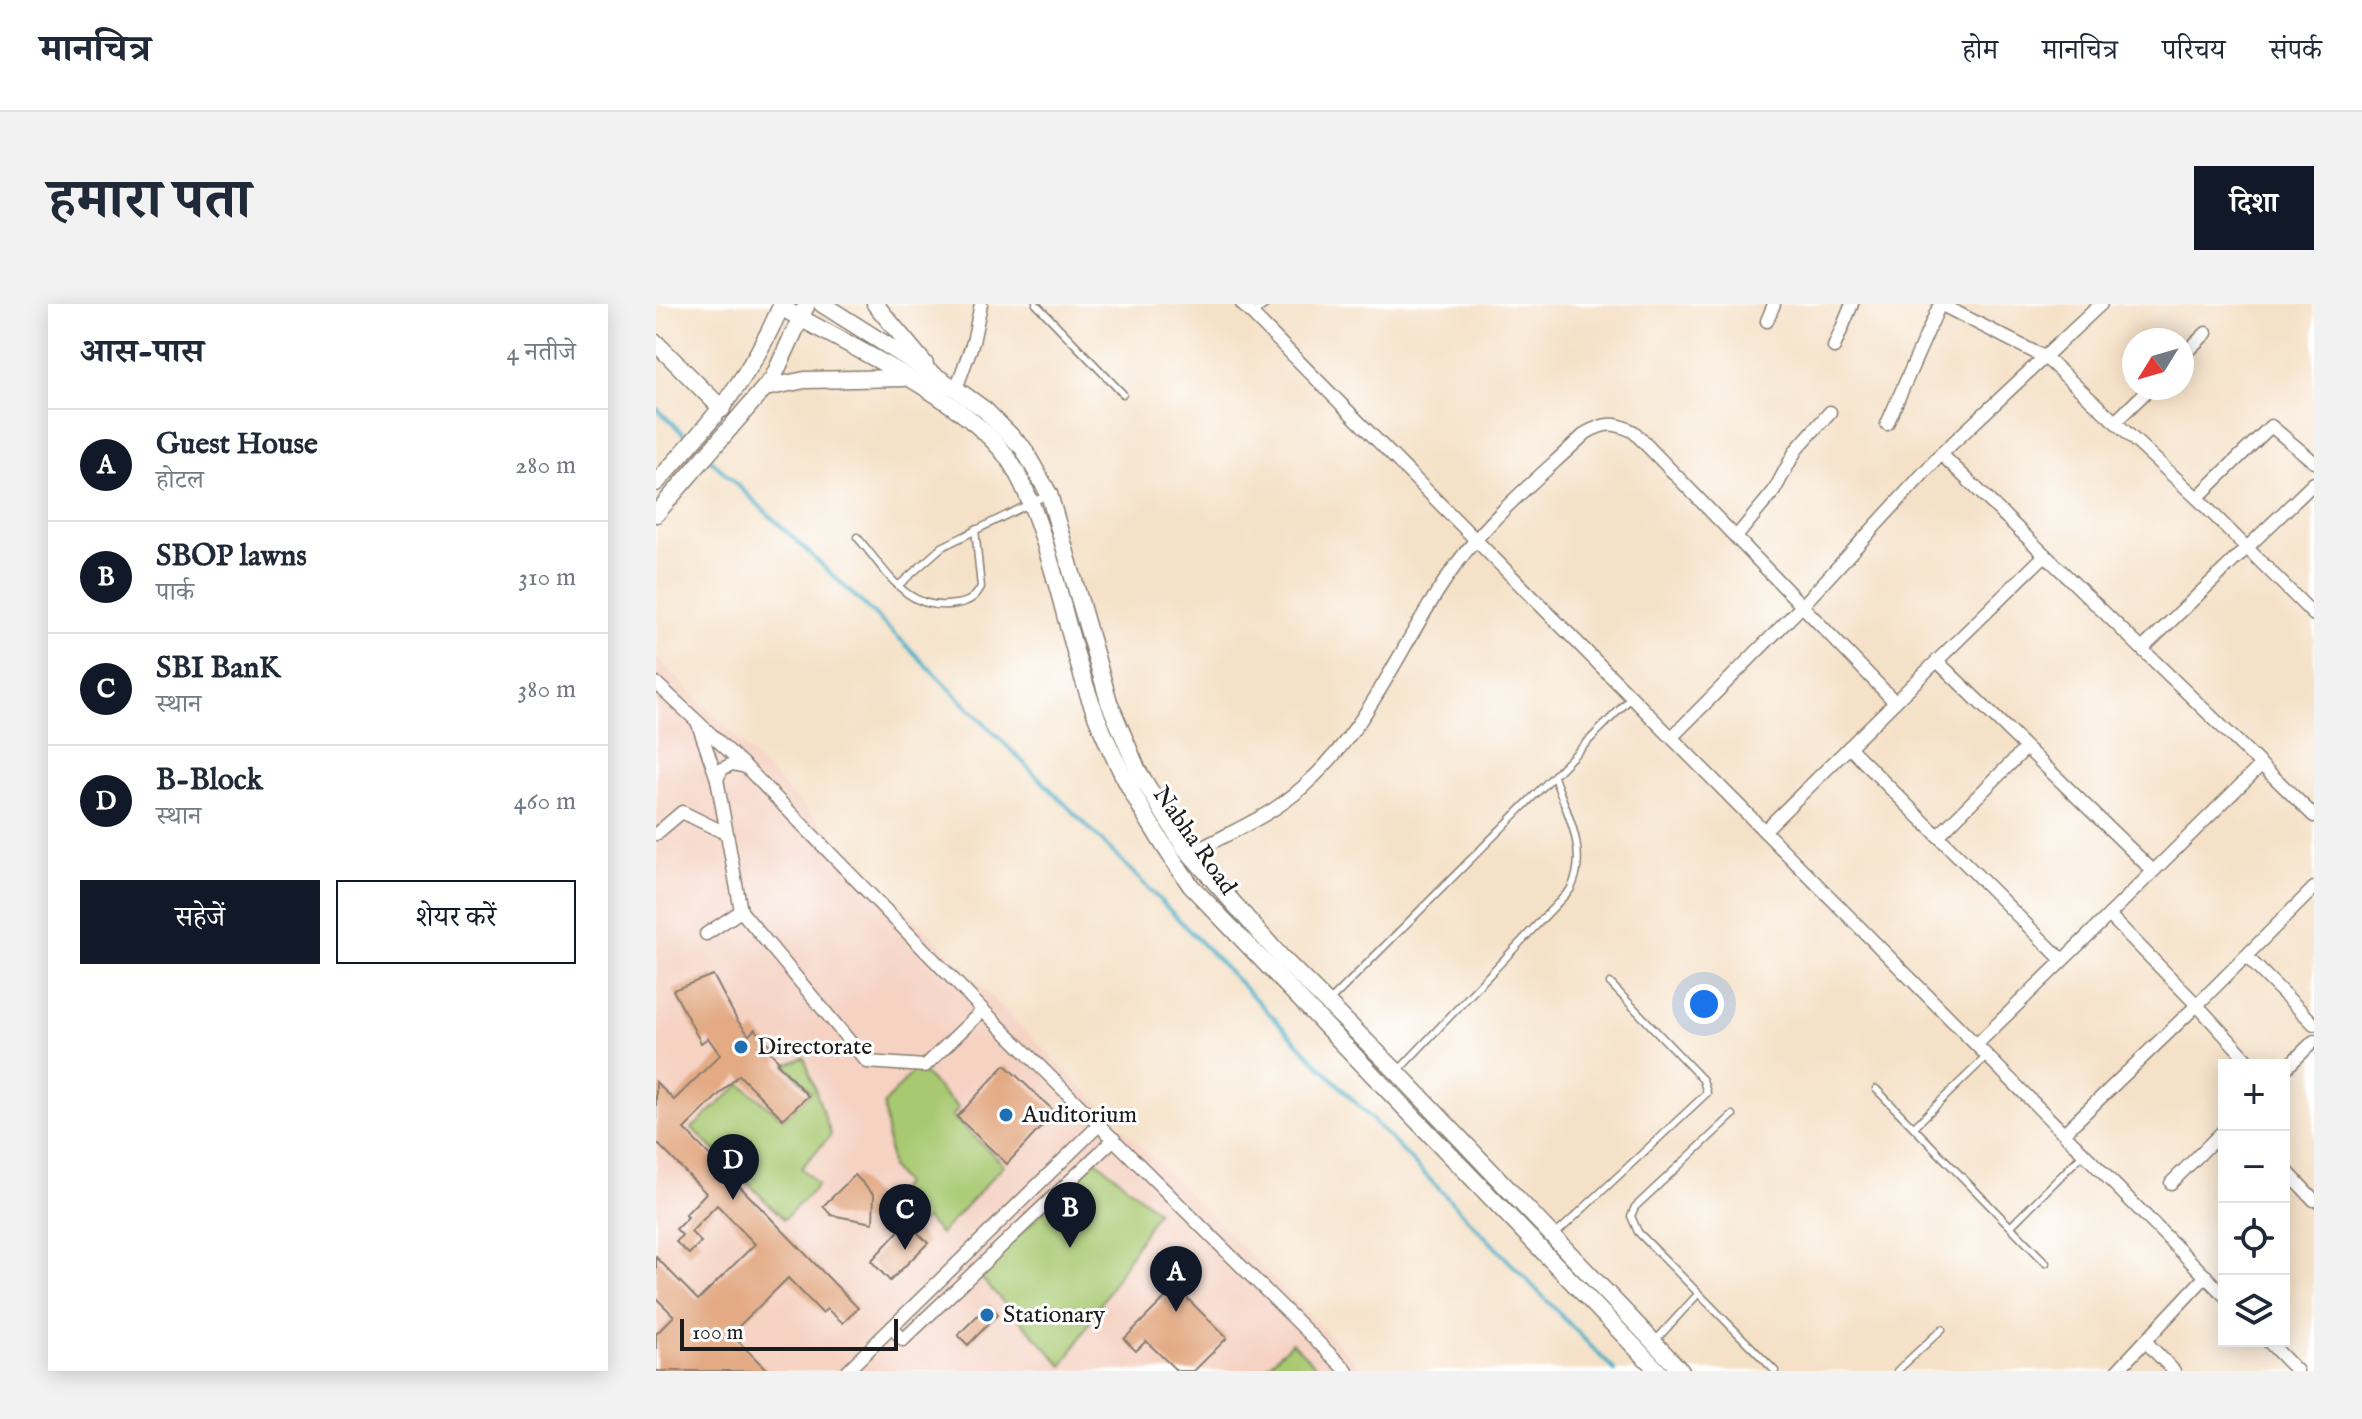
<!DOCTYPE html>
<html lang="hi">
<head>
<meta charset="utf-8">
<style>
  body { margin:0; font-family:"IM FELL English","Noto Serif Devanagari",serif; background:#f2f2f3; color:#1f2937 }
  .controls { position:absolute; right:24px; bottom:24px; display:grid; overflow:hidden; border-radius:0px; box-shadow:0 4px 20px #0003 }
  .controls button { width:72px; height:72px; display:grid; place-items:center; padding:0; border:0; border-bottom:2px solid #e0e1e3; background:#fff; color:#1f2937; font:40px sans-serif }
  .compass { position:absolute; left:1466px; top:24px; width:72px; height:72px; border-radius:50%; background:#fff; box-shadow:0 4px 20px #0003; rotate:233deg }
  .scale { position:absolute; left:24px; bottom:20px; width:218px; box-sizing:border-box; padding-left:8px; border:4px solid #1c1c1c; border-top:0; font-size:22px; line-height:28px; white-space:nowrap; color:#1c1c1c; -webkit-text-stroke:6px #fff; paint-order:stroke }
  .you { position:absolute; left:1048px; top:700px; width:28px; height:28px; margin:-20px; border:6px solid #fff; border-radius:50%; background:#1a73e8; box-shadow:0 0 0 12px #1a73e833 }
  .badge { display:grid; place-items:center; width:52px; height:52px; border-radius:50%; background:#111827; color:#fff; font-size:26px; font-weight:700 }
  .pin { position:absolute; translate:-50% -66px; filter:drop-shadow(0 2px 4px #0008) }
  .pin::after { content:''; position:absolute; top:42px; width:28px; height:24px; background:inherit; clip-path:polygon(0 0,100% 0,50% 100%) }
  .list { margin:0; padding:0; list-style:none }
  h2 { display:flex; justify-content:space-between; align-items:center; height:104px; margin:0; padding:0 32px; font-size:34px }
  h2 small { font-size:26px; font-weight:400; color:#747a83 }
  .list li { display:grid; grid-template-columns:52px 1fr auto; gap:24px; align-items:center; box-sizing:border-box; height:112px; padding:0 32px; border-top:2px solid #e0e1e3 }
  .list b { display:block; font-size:30px; white-space:nowrap }
  .list p { margin:0; font-size:26px; white-space:nowrap; color:#747a83 }
  .list em { font-size:26px; font-style:normal; color:#747a83 }
  .actions { display:flex; gap:16px; padding:24px 32px }
  .actions a { flex:1; padding:18px 0; border:2px solid #111827; border-radius:0px; text-align:center; font-size:28px; color:#111827 }
  .actions .main { background:#111827; color:#fff }
  .icon { flex:none; width:44px; height:44px; fill:none; stroke:currentColor; stroke-width:2; stroke-linecap:round; stroke-linejoin:round }
  .map { position:relative; flex:none; width:1658px; height:1067px; overflow:hidden; border-radius:0px }
  header { display:flex; align-items:center; gap:48px; box-sizing:border-box; height:112px; padding:0 40px; background:#fff; border-bottom:2px solid #e0e1e3 }
  header strong { font-size:38px }
  nav { display:flex; gap:44px; margin-inline-start:auto; font-size:28px }
  .intro { display:flex; align-items:center; justify-content:space-between; box-sizing:border-box; height:192px; padding:0 48px }
  h1 { margin:0; font-size:56px }
  .button { padding:20px 36px; border-radius:0px; background:#111827; color:#fff; font-size:28px; font-weight:700 }
  main { display:flex; gap:48px; padding:0 48px }
  aside { flex:1; background:#fff; border-radius:0px; box-shadow:0 4px 20px #0003 }
  .map>svg:first-child { display:block }
</style>
</head>
<body>
<header>
<strong>मानचित्र</strong>
<nav><a>होम</a><a>मानचित्र</a><a>परिचय</a><a>संपर्क</a></nav>
</header>
<div class="intro"><h1>हमारा पता</h1><a class="button">दिशा</a></div>
<main>
<aside>
<h2>आस-पास<small>4 नतीजे</small></h2>
<ul class="list">
<li><span class="badge">A</span><div><b>Guest House</b><p>होटल</p></div><em>280 m</em></li>
<li><span class="badge">B</span><div><b>SBOP lawns</b><p>पार्क</p></div><em>310 m</em></li>
<li><span class="badge">C</span><div><b>SBI BanK</b><p>स्थान</p></div><em>380 m</em></li>
<li><span class="badge">D</span><div><b>B-Block</b><p>स्थान</p></div><em>460 m</em></li>
</ul>
<div class="actions"><a class="main">सहेजें</a><a>शेयर करें</a></div>
</aside>
<div class="map">
<svg width="1658" height="1067" viewBox="0 0 1658 1067">
  <rect width="100%" height="100%" fill="#fff"/>
  <filter id="ink" filterUnits="userSpaceOnUse"><feTurbulence type="fractalNoise" baseFrequency=".0125" numOctaves="2"/><feDisplacementMap in="SourceGraphic" scale="16" xChannelSelector="R" yChannelSelector="G"/><feConvolveMatrix kernelMatrix="1 2 1 2 8 2 1 2 1" color-interpolation-filters="sRGB"/></filter>
  <filter id="wash" filterUnits="userSpaceOnUse"><feTurbulence type="fractalNoise" baseFrequency=".006" numOctaves="4" result="noise"/><feDisplacementMap in="SourceGraphic" scale="32" xChannelSelector="R" yChannelSelector="G"/><feGaussianBlur stdDeviation="1.8" result="paint"/><feColorMatrix in="noise" values="0 0 0 0 0 0 0 0 0 0 0 0 0 0 0 0 0 1.4 0 .05"/><feComposite in="paint" operator="in"/></filter>
  <g filter="url(#wash)">
    <rect width="100%" height="100%" fill="#f5e1c7"/>
    <!-- built -->
    <path fill="#f5d2c2" d="M 0,353 L 317,674 L 709,1067 L 0,1067 Z"/>
    <!-- green -->
    <g fill="#a8c971" stroke="#627246" stroke-width="2">
      <path d="M 148,753 L 175,831 L 145,864 L 162,881 L 128,915 L 36,824 L 85,780 L 127,815 L 155,788 L 130,761 Z"/>
      <path d="M 261,763 L 303,804 L 296,812 L 348,861 L 284,930 L 270,915 L 264,919 L 238,890 L 248,880 L 235,864 L 228,800 Z"/>
      <path d="M 440,856 L 501,907 L 407,1062 L 322,971 Z"/>
      <path d="M 636,1038 L 665,1067 L 606,1067 Z"/>
    </g>
    <g fill="none" stroke-linecap="round" stroke-linejoin="round">
      <!-- stream -->
      <g stroke="#46adc5" stroke-width="4">
        <path d="M 0,104 L 33,135"/>
        <path d="M 54,155 L 243,334 L 465,556 L 959,1067"/>
      </g>
    </g>
    <g id="blocks">
      <!-- building -->
      <g fill="#e3aa84">
        <path d="M 57,671 L 81,716 L 93,731 L 99,725 L 114,741 L 111,745 L 123,757 L 121,759 L 152,792 L 127,815 L 83,771 L 28,825 L 202,1004 L 187,1019 L 171,1005 L 166,1009 L 132,974 L 75,1030 L 112,1067 L 0,1067 L 0,1030 L 18,1012 L 0,994 L 0,953 L 42,996 L 99,940 L 61,901 L 35,928 L 45,938 L 33,950 L 20,938 L 26,931 L 20,925 L 32,913 L 29,911 L 50,889 L 0,838 L 0,778 L 18,796 L 64,751 L 52,734 L 45,739 L 17,686 Z"/>
        <path d="M 349,761 L 399,808 L 351,860 L 301,813 Z"/>
        <path d="M 199,871 L 218,891 L 217,919 L 175,911 L 167,902 Z"/>
        <path d="M 251,918 L 272,939 L 234,977 L 215,957 Z"/>
        <path d="M 520,983 L 571,1034 L 538,1067 L 521,1067 L 490,1037 L 480,1047 L 468,1035 Z"/>
        <path d="M 333,1000 L 342,1010 L 312,1041 L 302,1031 Z"/>
      </g>
    </g>
  </g>
  <g filter="url(#ink)">
    <use href="#blocks" fill-opacity="0" stroke="#887e72" stroke-width="2"/>
    <g fill="none" stroke-linecap="round" stroke-linejoin="round">
      <!-- lane casing -->
      <g stroke="#887e72" stroke-width="9">
        <g id="lane">
          <path d="M 380,0 L 467,90"/>
          <path d="M 596,10 L 610,0"/>
          <path d="M 201,233 C 231,267 250,309 300,300 C 313,298 319,294 325,283 L 319,225"/>
          <path d="M 243,281 L 286,243 L 393,190"/>
          <path d="M 673,698 L 975,394"/>
          <path d="M 741,768 L 914,586 C 934,550 911,509 898,473"/>
          <path d="M 1220,785 L 1390,959"/>
          <path d="M 1077,811 L 979,903 L 975,912 L 982,928 L 1119,1067"/>
          <path d="M 1258,823 L 1332,751"/>
          <path d="M 1355,922 L 1428,849"/>
          <path d="M 900,930 L 1051,789 L 1047,776 L 954,679"/>
          <path d="M 1000,1036 L 1042,990"/>
          <path d="M 1241,1067 L 1286,1025"/>
        </g>
      </g>
      <!-- street casing -->
      <g stroke="#887e72" stroke-width="15">
        <g id="street">
          <path d="M 586,0 L 1568,991"/>
          <path d="M 1284,0 L 1390,54 L 1541,194 L 1658,311"/>
          <path d="M 1111,17 L 1118,0"/>
          <path d="M 1178,43 L 1196,0"/>
          <path d="M 1526,52 L 1550,29"/>
          <path d="M 300,85 L 317,38 L 325,0"/>
          <path d="M 1460,117 L 1494,84"/>
          <path d="M 1231,120 L 1284,0"/>
          <path d="M 1285,150 L 1658,512"/>
          <path d="M 1541,194 L 1615,122 L 1658,158"/>
          <path d="M 1080,233 L 1118,187 L 1140,146 L 1174,108"/>
          <path d="M 1486,345 L 1658,179"/>
          <path d="M 1281,357 L 1497,567"/>
          <path d="M 0,379 L 90,463 L 327,706 L 691,1067"/>
          <path d="M 1239,398 L 1389,251"/>
          <path d="M 42,420 L 61,475 L 85,607 L 211,758 L 269,762 L 327,706"/>
          <path d="M 1016,433 L 1147,301 L 1285,150 L 1445,0"/>
          <path d="M 1193,443 L 1406,656"/>
          <path d="M 61,475 L 66,465 L 76,460 L 90,463"/>
          <path d="M 0,530 L 26,508 L 71,530"/>
          <path d="M 1282,532 L 1370,444"/>
          <path d="M 534,550 C 572,529 616,512 648,482 C 718,420 747,332 802,258 C 837,210 887,170 930,129 C 949,118 959,118 978,128 L 1239,398 L 1108,527"/>
          <path d="M 1453,611 L 1604,462"/>
          <path d="M 50,630 L 85,607"/>
          <path d="M 1590,652 L 1658,720"/>
          <path d="M 1321,740 L 1453,611 L 1541,701 L 1409,828"/>
          <path d="M 1596,761 L 1541,701 L 1658,584"/>
          <path d="M 1628,766 L 1658,737"/>
          <path d="M 1628,864 L 1658,896"/>
          <path d="M 1515,879 L 1568,826"/>
          <path d="M 236,1023 L 247,1036 L 458,835"/>
          <path d="M 1489,1037 L 1518,1067"/>
          <path d="M 1612,1037 L 1641,1067"/>
          <path d="M 191,1067 L 443,821"/>
          <path d="M 1461,1067 L 1550,972"/>
        </g>
      </g>
      <!-- secondary casing -->
      <g stroke="#887e72" stroke-width="19">
        <g id="secondary">
          <path d="M 166,0 L 300,85 L 329,106 L 367,144 L 393,190 L 453,398 L 482,467 L 529,544 L 625,653 L 741,768 L 1025,1067"/>
          <path d="M 219,0 L 269,60"/>
          <path d="M 125,3 C 193,43 292,85 344,144 C 388,194 409,329 434,395 C 458,463 494,523 535,582 L 1002,1067"/>
          <path d="M 0,39 L 66,105"/>
          <path d="M 109,84 L 149,76 L 248,74"/>
          <path d="M 0,179 C 55,118 93,77 126,0"/>
          <path d="M 0,210 L 117,74 L 151,0"/>
        </g>
      </g>
      <!-- lane -->
      <use href="#lane" stroke="#fff" stroke-width="6"/>
      <!-- street -->
      <use href="#street" stroke="#fff" stroke-width="12"/>
      <!-- secondary -->
      <use href="#secondary" stroke="#fff" stroke-width="16"/>
    </g>
  </g>
  <!-- markers -->
  <g fill="#1f6fb2" stroke="#fff" stroke-width="3">
    <circle cx="85" cy="743" r="8"/>
    <circle cx="350" cy="811" r="8"/>
    <circle cx="331" cy="1011" r="8"/>
  </g>
  <g text-anchor="middle" dominant-baseline="central" stroke-width="6" stroke-linejoin="round" paint-order="stroke">
    <!-- street labels -->
    <g font-size="24" fill="#1c1c1c" stroke="#fff">
      <text transform="translate(538 537) rotate(55)">Nabha Road</text>
    </g>
    <!-- poi labels -->
    <g font-size="24" fill="#1c1c1c" stroke="#fff" text-anchor="start">
      <text x="101" y="743">Directorate</text>
      <text x="366" y="811">Auditorium</text>
      <text x="347" y="1011">Stationary</text>
    </g>
  </g>
</svg>
<div class="controls">
<button>+</button>
<button>−</button>
<button><svg class="icon" aria-label="locate" viewBox="0 0 24 24"><circle cx="12" cy="12" r="6"/><path d="M12 2v4M12 18v4M2 12h4M18 12h4"/></svg></button>
<button><svg class="icon" aria-label="layers" viewBox="0 0 24 24"><path d="M12 4l9 5-9 5-9-5zM3 14l9 5 9-5"/></svg></button>
</div>
<svg class="compass" viewBox="-18 -18 36 36"><path d="M0-13l5 13h-10z" fill="#e53935"/><path d="M0 13l5-13h-10z" fill="#747a83"/></svg>
<div class="scale">100 m</div>
<div class="you"></div>
<div class="pin badge" style="left:520px;top:1008px">A</div>
<div class="pin badge" style="left:414px;top:944px">B</div>
<div class="pin badge" style="left:249px;top:946px">C</div>
<div class="pin badge" style="left:77px;top:896px">D</div>
</div>
</main>
</body>
</html>
